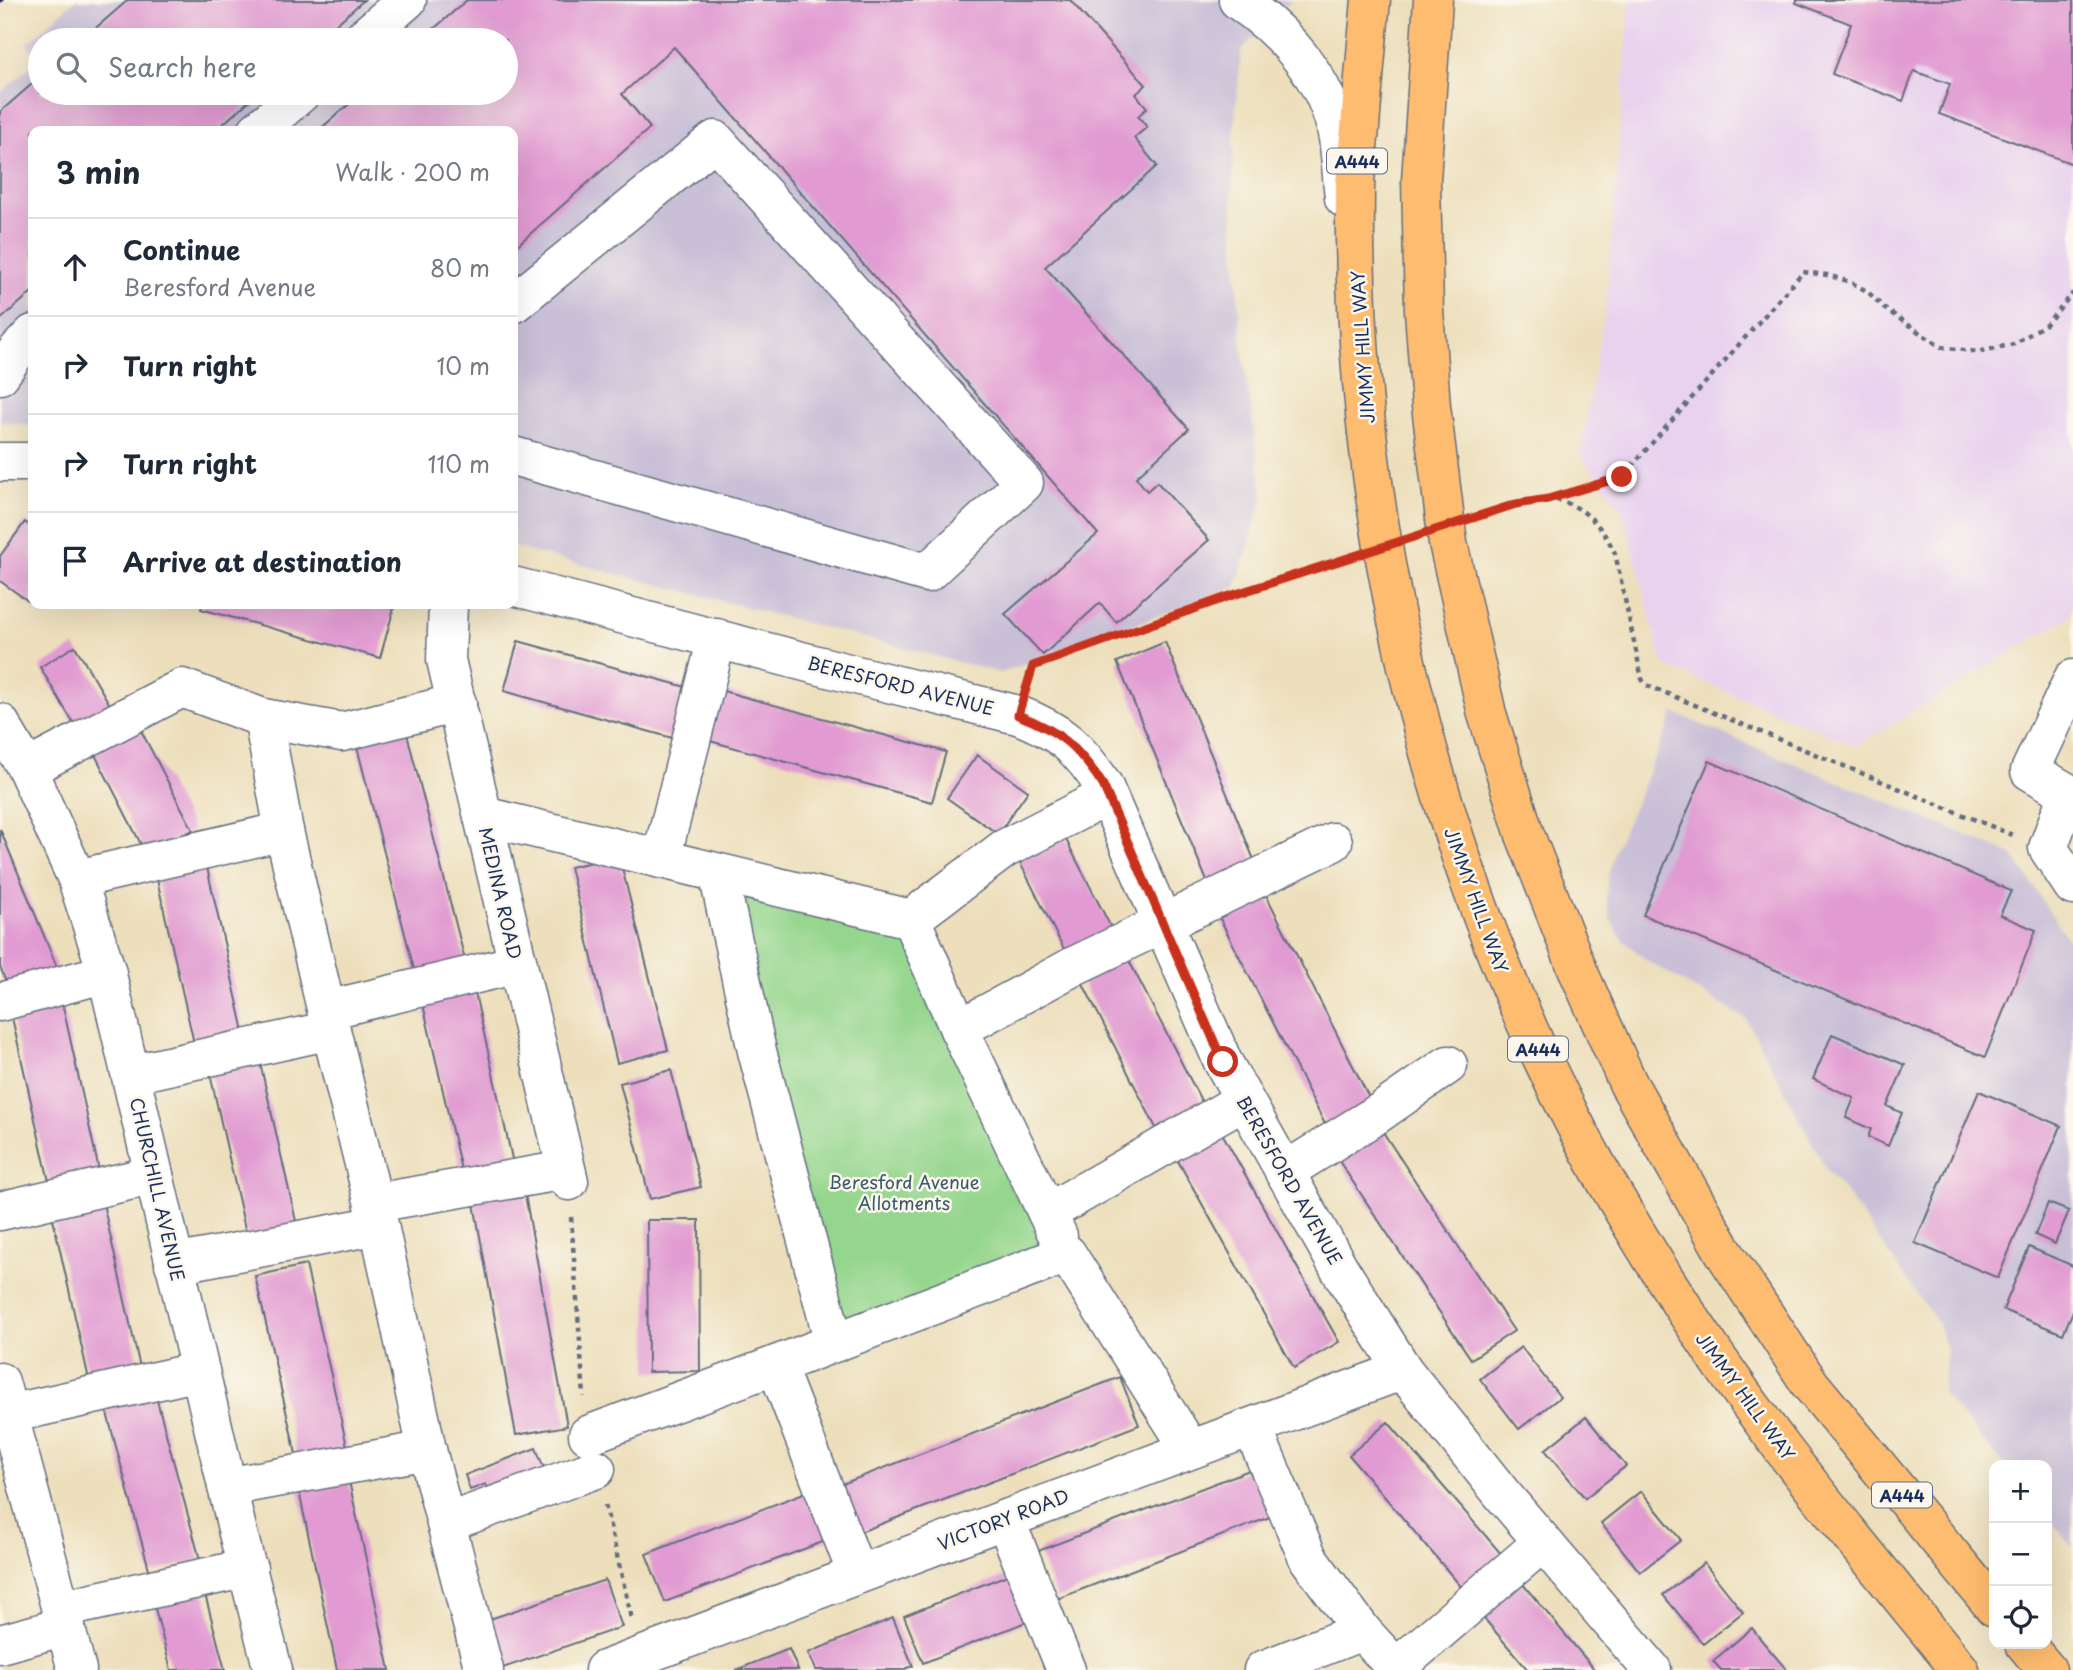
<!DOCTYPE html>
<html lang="en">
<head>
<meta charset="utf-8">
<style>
  body { margin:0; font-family:"Playpen Sans",sans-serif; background:#f6f6f7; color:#1f2937 }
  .controls { position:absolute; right:21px; bottom:21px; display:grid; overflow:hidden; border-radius:14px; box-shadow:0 7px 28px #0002 }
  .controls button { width:63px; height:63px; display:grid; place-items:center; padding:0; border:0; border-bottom:2px solid #e0e1e3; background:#fff; color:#1f2937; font:35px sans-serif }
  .stop { position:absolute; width:21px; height:21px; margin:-16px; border:5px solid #c8321e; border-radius:50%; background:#fff }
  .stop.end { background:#c8321e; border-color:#fff; box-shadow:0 2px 7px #0008 }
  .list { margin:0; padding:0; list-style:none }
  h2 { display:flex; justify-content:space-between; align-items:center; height:91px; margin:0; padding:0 28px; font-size:30px }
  h2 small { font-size:23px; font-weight:400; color:#747a83 }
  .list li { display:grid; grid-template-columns:46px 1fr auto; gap:21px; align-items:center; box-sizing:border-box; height:98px; padding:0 28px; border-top:2px solid #e0e1e3 }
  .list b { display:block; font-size:26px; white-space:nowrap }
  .list p { margin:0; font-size:23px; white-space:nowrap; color:#747a83 }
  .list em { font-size:23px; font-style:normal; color:#747a83 }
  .icon { flex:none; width:38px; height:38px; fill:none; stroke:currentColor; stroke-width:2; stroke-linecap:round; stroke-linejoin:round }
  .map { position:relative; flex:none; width:2073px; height:1670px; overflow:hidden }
  .search { position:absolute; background:#fff; box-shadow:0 7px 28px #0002; left:28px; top:28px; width:490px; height:77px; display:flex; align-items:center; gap:18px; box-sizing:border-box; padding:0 24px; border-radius:38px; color:#747a83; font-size:26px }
  .panel { position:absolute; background:#fff; box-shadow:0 7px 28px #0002; left:28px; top:126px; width:490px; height:483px; border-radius:14px }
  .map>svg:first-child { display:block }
</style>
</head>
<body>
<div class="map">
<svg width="2073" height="1670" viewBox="0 0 2073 1670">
  <rect width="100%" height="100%" fill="#fbf7ec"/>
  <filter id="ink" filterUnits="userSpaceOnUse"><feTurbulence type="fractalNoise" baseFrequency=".0143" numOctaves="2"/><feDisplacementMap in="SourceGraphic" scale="14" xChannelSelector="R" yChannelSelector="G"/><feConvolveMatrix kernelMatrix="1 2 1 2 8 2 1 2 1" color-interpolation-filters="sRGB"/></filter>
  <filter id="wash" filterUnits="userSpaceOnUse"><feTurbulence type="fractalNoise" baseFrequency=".00686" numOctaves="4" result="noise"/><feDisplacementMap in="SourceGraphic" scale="28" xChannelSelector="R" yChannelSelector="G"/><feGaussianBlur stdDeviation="1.57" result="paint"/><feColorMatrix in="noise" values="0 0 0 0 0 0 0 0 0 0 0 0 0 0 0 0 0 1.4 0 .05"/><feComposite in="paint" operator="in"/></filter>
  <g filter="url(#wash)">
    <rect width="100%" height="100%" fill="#eddfbc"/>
    <!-- built -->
    <path fill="#e8d2ee" d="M 1630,0 L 2073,0 L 2073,606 L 2069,617 L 1856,746 L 1663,665 L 1622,508 L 1580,455 L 1607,295 Z"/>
    <!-- industrial -->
    <g fill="#c9bfd7" fill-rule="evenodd">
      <path d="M 75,0 L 1292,0 L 1241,50 L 1235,121 L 1232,199 L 1241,339 L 1263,499 L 1236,587 L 1001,673 L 513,547 L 513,131 L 33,131 L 33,426 L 0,421 L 0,93 L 40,59 L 27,44 ZM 40,40 L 506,40 L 506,93 L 40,93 Z"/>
      <path d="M 1674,713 L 2013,855 L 2073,948 L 2073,1547 L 2047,1516 L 2047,1465 L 2004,1465 L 1942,1393 L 1947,1350 L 1938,1324 L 1849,1197 L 1827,1171 L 1747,1020 L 1648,961 L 1625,942 L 1612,923 L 1606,899 L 1608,876 L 1615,850 Z"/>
    </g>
    <!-- green -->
    <path fill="#94d68d" stroke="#588276" stroke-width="2" d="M 728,890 L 909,934 L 1052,1252 L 834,1343 Z"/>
    <g id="blocks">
      <!-- building -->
      <g fill="#e19bd2">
        <path d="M 128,0 L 364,0 L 318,40 L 82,40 Z"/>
        <path d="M 467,0 L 1070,0 L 1146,85 L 1136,94 L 1147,108 L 1138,116 L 1147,127 L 1134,138 L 1157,166 L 1045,267 L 1189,429 L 1136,477 L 1147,491 L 1157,482 L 1209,540 L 1116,622 L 1100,603 L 1043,655 L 1005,614 L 1098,534 L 674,47 L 622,94 L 650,128 L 513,249 L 513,131 L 318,131 L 362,93 L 506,93 L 506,40 L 421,40 Z"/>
        <path d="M 1797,0 L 2073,0 L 2073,164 L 1939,114 L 1950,84 L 1914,71 L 1903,101 L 1832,74 L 1851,24 L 1796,3 Z"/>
        <path d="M 40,77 L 40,93 L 258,93 L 215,131 L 33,131 L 33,291 L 0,320 L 0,112 Z"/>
        <path d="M 25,522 L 33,528 L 33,600 L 31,603 L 0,581 L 0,556 Z"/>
        <path d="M 202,604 L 379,604 L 394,608 L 380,658 L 201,609 Z"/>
        <path d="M 518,641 L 697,690 L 683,741 L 504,691 Z"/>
        <path d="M 1165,642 L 1259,872 L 1211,891 L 1117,662 Z"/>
        <path d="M 75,646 L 113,710 L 78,731 L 40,667 Z"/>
        <path d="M 712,688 L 946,752 L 932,802 L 699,738 Z"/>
        <path d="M 136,721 L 193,830 L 146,854 L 90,745 Z"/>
        <path d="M 406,730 L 466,964 L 416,977 L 356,743 Z"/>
        <path d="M 977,755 L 1028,791 L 998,834 L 947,798 Z"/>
        <path d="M 1709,761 L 2011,891 L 2000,915 L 2036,930 L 1985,1057 L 1643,915 Z"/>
        <path d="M 1060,828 L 1117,939 L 1071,963 L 1014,851 Z"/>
        <path d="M 0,829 L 59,972 L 10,992 L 0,967 Z"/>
        <path d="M 619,856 L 668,1050 L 617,1063 L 570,867 Z"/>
        <path d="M 206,863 L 245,1036 L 195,1048 L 156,875 Z"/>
        <path d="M 1262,887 L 1375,1109 L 1329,1132 L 1216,911 Z"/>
        <path d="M 1123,949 L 1208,1114 L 1161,1138 L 1077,972 Z"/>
        <path d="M 474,989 L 513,1163 L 462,1174 L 422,1000 Z"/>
        <path d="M 62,1002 L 100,1175 L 50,1186 L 11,1013 Z"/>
        <path d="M 1832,1034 L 1905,1065 L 1887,1106 L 1902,1113 L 1888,1146 L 1868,1137 L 1871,1129 L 1846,1118 L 1854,1098 L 1813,1079 Z"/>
        <path d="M 259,1058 L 298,1230 L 248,1242 L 209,1069 Z"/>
        <path d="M 671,1070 L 701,1187 L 650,1199 L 620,1083 Z"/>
        <path d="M 1979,1091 L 2061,1126 L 1998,1278 L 1915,1243 Z"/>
        <path d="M 1377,1123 L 1514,1331 L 1471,1359 L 1333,1152 Z"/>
        <path d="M 1218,1126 L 1339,1342 L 1294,1368 L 1173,1152 Z"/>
        <path d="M 524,1189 L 567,1426 L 516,1435 L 473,1198 Z"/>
        <path d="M 102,1199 L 141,1372 L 90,1384 L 51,1210 Z"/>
        <path d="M 2048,1203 L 2069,1211 L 2055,1244 L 2035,1235 Z"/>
        <path d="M 647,1220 L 699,1220 L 700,1371 L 648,1372 Z"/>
        <path d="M 2029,1247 L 2073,1266 L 2073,1311 L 2063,1334 L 2003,1310 Z"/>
        <path d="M 306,1265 L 349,1455 L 299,1467 L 255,1276 Z"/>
        <path d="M 1521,1347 L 1560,1397 L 1519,1429 L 1480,1379 Z"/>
        <path d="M 1120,1377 L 1139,1425 L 855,1534 L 837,1486 Z"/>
        <path d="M 154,1389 L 200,1560 L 150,1573 L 104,1402 Z"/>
        <path d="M 1586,1417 L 1626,1466 L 1585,1498 L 1545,1450 Z"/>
        <path d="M 1388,1422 L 1508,1562 L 1469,1596 L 1349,1455 Z"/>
        <path d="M 536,1448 L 547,1476 L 491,1497 L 486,1484 L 470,1490 L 465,1475 Z"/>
        <path d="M 1265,1464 L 1283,1512 L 1057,1599 L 1038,1551 Z"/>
        <path d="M 346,1467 L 390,1670 L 337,1670 L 296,1477 Z"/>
        <path d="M 814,1489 L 833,1538 L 665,1602 L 646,1554 Z"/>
        <path d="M 1641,1491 L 1681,1540 L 1640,1572 L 1601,1523 Z"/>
        <path d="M 1704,1563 L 1743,1612 L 1703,1644 L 1663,1595 Z"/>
        <path d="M 1012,1573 L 1031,1620 L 923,1663 L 904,1616 Z"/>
        <path d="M 1516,1576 L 1595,1670 L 1528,1670 L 1476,1609 Z"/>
        <path d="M 605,1580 L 622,1627 L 497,1670 L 481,1622 Z"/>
        <path d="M 203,1587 L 225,1670 L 171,1670 L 153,1601 Z"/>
        <path d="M 893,1618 L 913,1666 L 902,1670 L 816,1670 L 808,1653 Z"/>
        <path d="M 1752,1628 L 1763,1642 L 1787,1670 L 1721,1670 L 1713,1661 Z"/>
        <path d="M 789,1649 L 798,1670 L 736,1670 Z"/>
      </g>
    </g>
  </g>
  <g filter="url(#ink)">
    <use href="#blocks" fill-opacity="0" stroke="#646d7f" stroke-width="2"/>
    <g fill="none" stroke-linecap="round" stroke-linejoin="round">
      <!-- minor casing -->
      <g stroke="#646d7f" stroke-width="41">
        <g id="minor">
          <path d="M 1238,0 C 1286,33 1328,80 1338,138 C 1341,158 1342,179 1344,198"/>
          <path d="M 361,40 L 407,0"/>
          <path d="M 257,131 L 301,93"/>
          <path d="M 513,304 L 715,140 L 1024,483 L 927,573 L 513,456"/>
          <path d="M 0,375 L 17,351 L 33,334"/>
          <path d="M 0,462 L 33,462"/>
          <path d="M 513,586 L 840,671 L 1018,715 C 1060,731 1079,748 1103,785 L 1223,1062 L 1339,1268 L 1403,1370 L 1502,1494 L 1652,1670"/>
          <path d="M 448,604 L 446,660 L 569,1181"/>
          <path d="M 2073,679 L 2030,771 L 2068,793 L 2048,848 L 2073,886"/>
          <path d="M 263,718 L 342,732 L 457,703"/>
          <path d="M 0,723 L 27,769 L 77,879 L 105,966 L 238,1533 L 273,1670"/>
          <path d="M 27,769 L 182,688 L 263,718 L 284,831"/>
          <path d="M 483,816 L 911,919"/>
          <path d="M 661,859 L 717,638"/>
          <path d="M 718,873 L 757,1051 L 834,1343"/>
          <path d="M 77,879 L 284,831 L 331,1030"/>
          <path d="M 0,1002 L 107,973"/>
          <path d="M 327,1010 L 518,964"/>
          <path d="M 959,1029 L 911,919 L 1004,849 L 1107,796"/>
          <path d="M 132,1074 L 331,1030 L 379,1225"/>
          <path d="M 1284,1172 L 1379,1113 L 1448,1065"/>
          <path d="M 374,1203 L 566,1170"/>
          <path d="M 0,1211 L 154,1175"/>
          <path d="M 1047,1213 L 959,1029 L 1074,966 L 1333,842"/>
          <path d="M 1058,1236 L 1047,1213 L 1244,1100"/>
          <path d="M 174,1264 L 379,1225 L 427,1450"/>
          <path d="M 776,1365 L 1067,1254 L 1190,1449"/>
          <path d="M 0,1382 L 77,1670"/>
          <path d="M 9,1414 L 200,1371"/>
          <path d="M 1252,1427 L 1308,1558 L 1362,1631 L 1263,1670"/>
          <path d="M 588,1435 L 776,1365 L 857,1574"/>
          <path d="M 227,1487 L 427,1450 L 484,1670"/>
          <path d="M 1005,1519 L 1066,1670"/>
          <path d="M 446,1523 L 596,1469"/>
          <path d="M 61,1609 L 248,1568"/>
          <path d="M 1362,1631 L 1396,1668 L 1543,1542"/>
          <path d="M 0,1644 L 66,1626"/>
          <path d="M 604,1670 L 1403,1370"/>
        </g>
      </g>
      <!-- highway casing -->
      <g stroke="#646d7f" stroke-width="41">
        <g id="highway">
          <path d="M 1371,0 C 1367,43 1363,85 1360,128 C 1358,149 1355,171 1355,192 C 1351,546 1445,916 1628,1219 C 1675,1298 1727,1375 1782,1448 C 1839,1523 1901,1596 1960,1670"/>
          <path d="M 1433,0 L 1421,180 L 1424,311 L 1431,406 L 1448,543 L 1487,714 L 1525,835 L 1579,973 L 1628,1083 L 1725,1254 L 1810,1384 L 1994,1607"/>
          <path d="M 2025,1644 L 2047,1670"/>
        </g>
      </g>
      <!-- path -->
      <g stroke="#646d7f" stroke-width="4.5" stroke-dasharray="5 5" stroke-linecap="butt">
        <path d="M 1549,499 L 1622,477 L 1803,272 L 1827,275 L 1850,282 L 1867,291 L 1885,309 L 1941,347 L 1978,352 L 2014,344 L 2046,324 L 2073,293"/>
        <path d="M 1516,504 C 1526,502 1538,499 1549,499 C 1582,502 1602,526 1615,553 L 1642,679 L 1646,685 L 2015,836"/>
        <path d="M 1029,679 L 1033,666 L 1230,596 L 1334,563"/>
        <path d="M 571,1217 L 584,1397"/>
        <path d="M 605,1505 L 632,1619"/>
      </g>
      <!-- minor -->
      <use href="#minor" stroke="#fff" stroke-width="38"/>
      <!-- highway -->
      <use href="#highway" stroke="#febc70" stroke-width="38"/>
      <!-- rail -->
      <path stroke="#1b2f5e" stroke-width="5" d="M 0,0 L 1,0"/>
      <!-- path-bridge -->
      <path stroke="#646d7f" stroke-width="4.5" stroke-dasharray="5 5" stroke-linecap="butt" d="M 1334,563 L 1516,504"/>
    </g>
  </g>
  <g fill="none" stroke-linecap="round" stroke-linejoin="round" filter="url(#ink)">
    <!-- route -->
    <path stroke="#c8321e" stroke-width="9" d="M 1223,1062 L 1103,785 C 1078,747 1060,731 1018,715 L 1033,666 L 1230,596 L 1516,504 L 1548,499 L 1622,477"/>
  </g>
  <g text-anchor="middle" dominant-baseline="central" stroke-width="5" stroke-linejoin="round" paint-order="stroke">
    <!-- shield labels -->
    <g fill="#fbf7ec" stroke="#5e6b89" stroke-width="2">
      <rect x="1327" y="148.5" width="60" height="25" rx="5"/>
      <rect x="1508" y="1036.5" width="60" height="25" rx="5"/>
      <rect x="1872" y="1482.5" width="60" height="25" rx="5"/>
    </g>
    <g font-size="16" font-weight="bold" fill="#1b2f5e">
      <text x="1357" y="161">A444</text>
      <text x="1538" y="1049">A444</text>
      <text x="1902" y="1495">A444</text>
    </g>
    <!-- street labels -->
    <g font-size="18" fill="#1b2f5e" stroke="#fbf7ec">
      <text transform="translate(1362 347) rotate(-94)">JIMMY HILL WAY</text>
      <text transform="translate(901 685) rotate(14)">BERESFORD AVENUE</text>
      <text transform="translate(501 893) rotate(77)">MEDINA ROAD</text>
      <text transform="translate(1477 900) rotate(70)">JIMMY HILL WAY</text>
      <text transform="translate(1290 1180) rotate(60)">BERESFORD AVENUE</text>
      <text transform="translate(158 1189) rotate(77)">CHURCHILL AVENUE</text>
      <text transform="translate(1746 1396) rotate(54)">JIMMY HILL WAY</text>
      <text transform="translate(1003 1519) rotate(-21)">VICTORY ROAD</text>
    </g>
    <!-- park labels -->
    <g font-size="18" fill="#39596a" stroke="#fbf7ec">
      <text x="904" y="1181">Beresford Avenue<tspan x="904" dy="21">Allotments</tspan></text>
    </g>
  </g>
</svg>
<div class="controls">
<button>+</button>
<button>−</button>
<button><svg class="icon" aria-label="locate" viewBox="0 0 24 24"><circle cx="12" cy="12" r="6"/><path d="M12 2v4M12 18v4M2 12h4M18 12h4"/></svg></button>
</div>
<div class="stop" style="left:1223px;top:1062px"></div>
<div class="stop end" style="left:1622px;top:477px"></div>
<div class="search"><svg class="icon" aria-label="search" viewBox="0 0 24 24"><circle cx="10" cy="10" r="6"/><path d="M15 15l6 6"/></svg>Search here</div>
<section class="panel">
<h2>3 min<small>Walk · 200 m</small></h2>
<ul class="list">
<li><svg class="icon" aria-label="ahead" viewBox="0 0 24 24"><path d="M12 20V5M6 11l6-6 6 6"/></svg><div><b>Continue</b><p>Beresford Avenue</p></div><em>80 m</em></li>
<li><svg class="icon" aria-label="right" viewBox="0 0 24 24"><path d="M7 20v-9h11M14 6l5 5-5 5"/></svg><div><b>Turn right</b></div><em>10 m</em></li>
<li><svg class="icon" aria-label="right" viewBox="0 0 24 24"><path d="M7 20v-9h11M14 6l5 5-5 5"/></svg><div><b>Turn right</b></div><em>110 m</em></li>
<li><svg class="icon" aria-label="arrive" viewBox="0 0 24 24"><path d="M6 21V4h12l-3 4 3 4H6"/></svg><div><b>Arrive at destination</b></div></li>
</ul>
</section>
</div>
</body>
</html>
